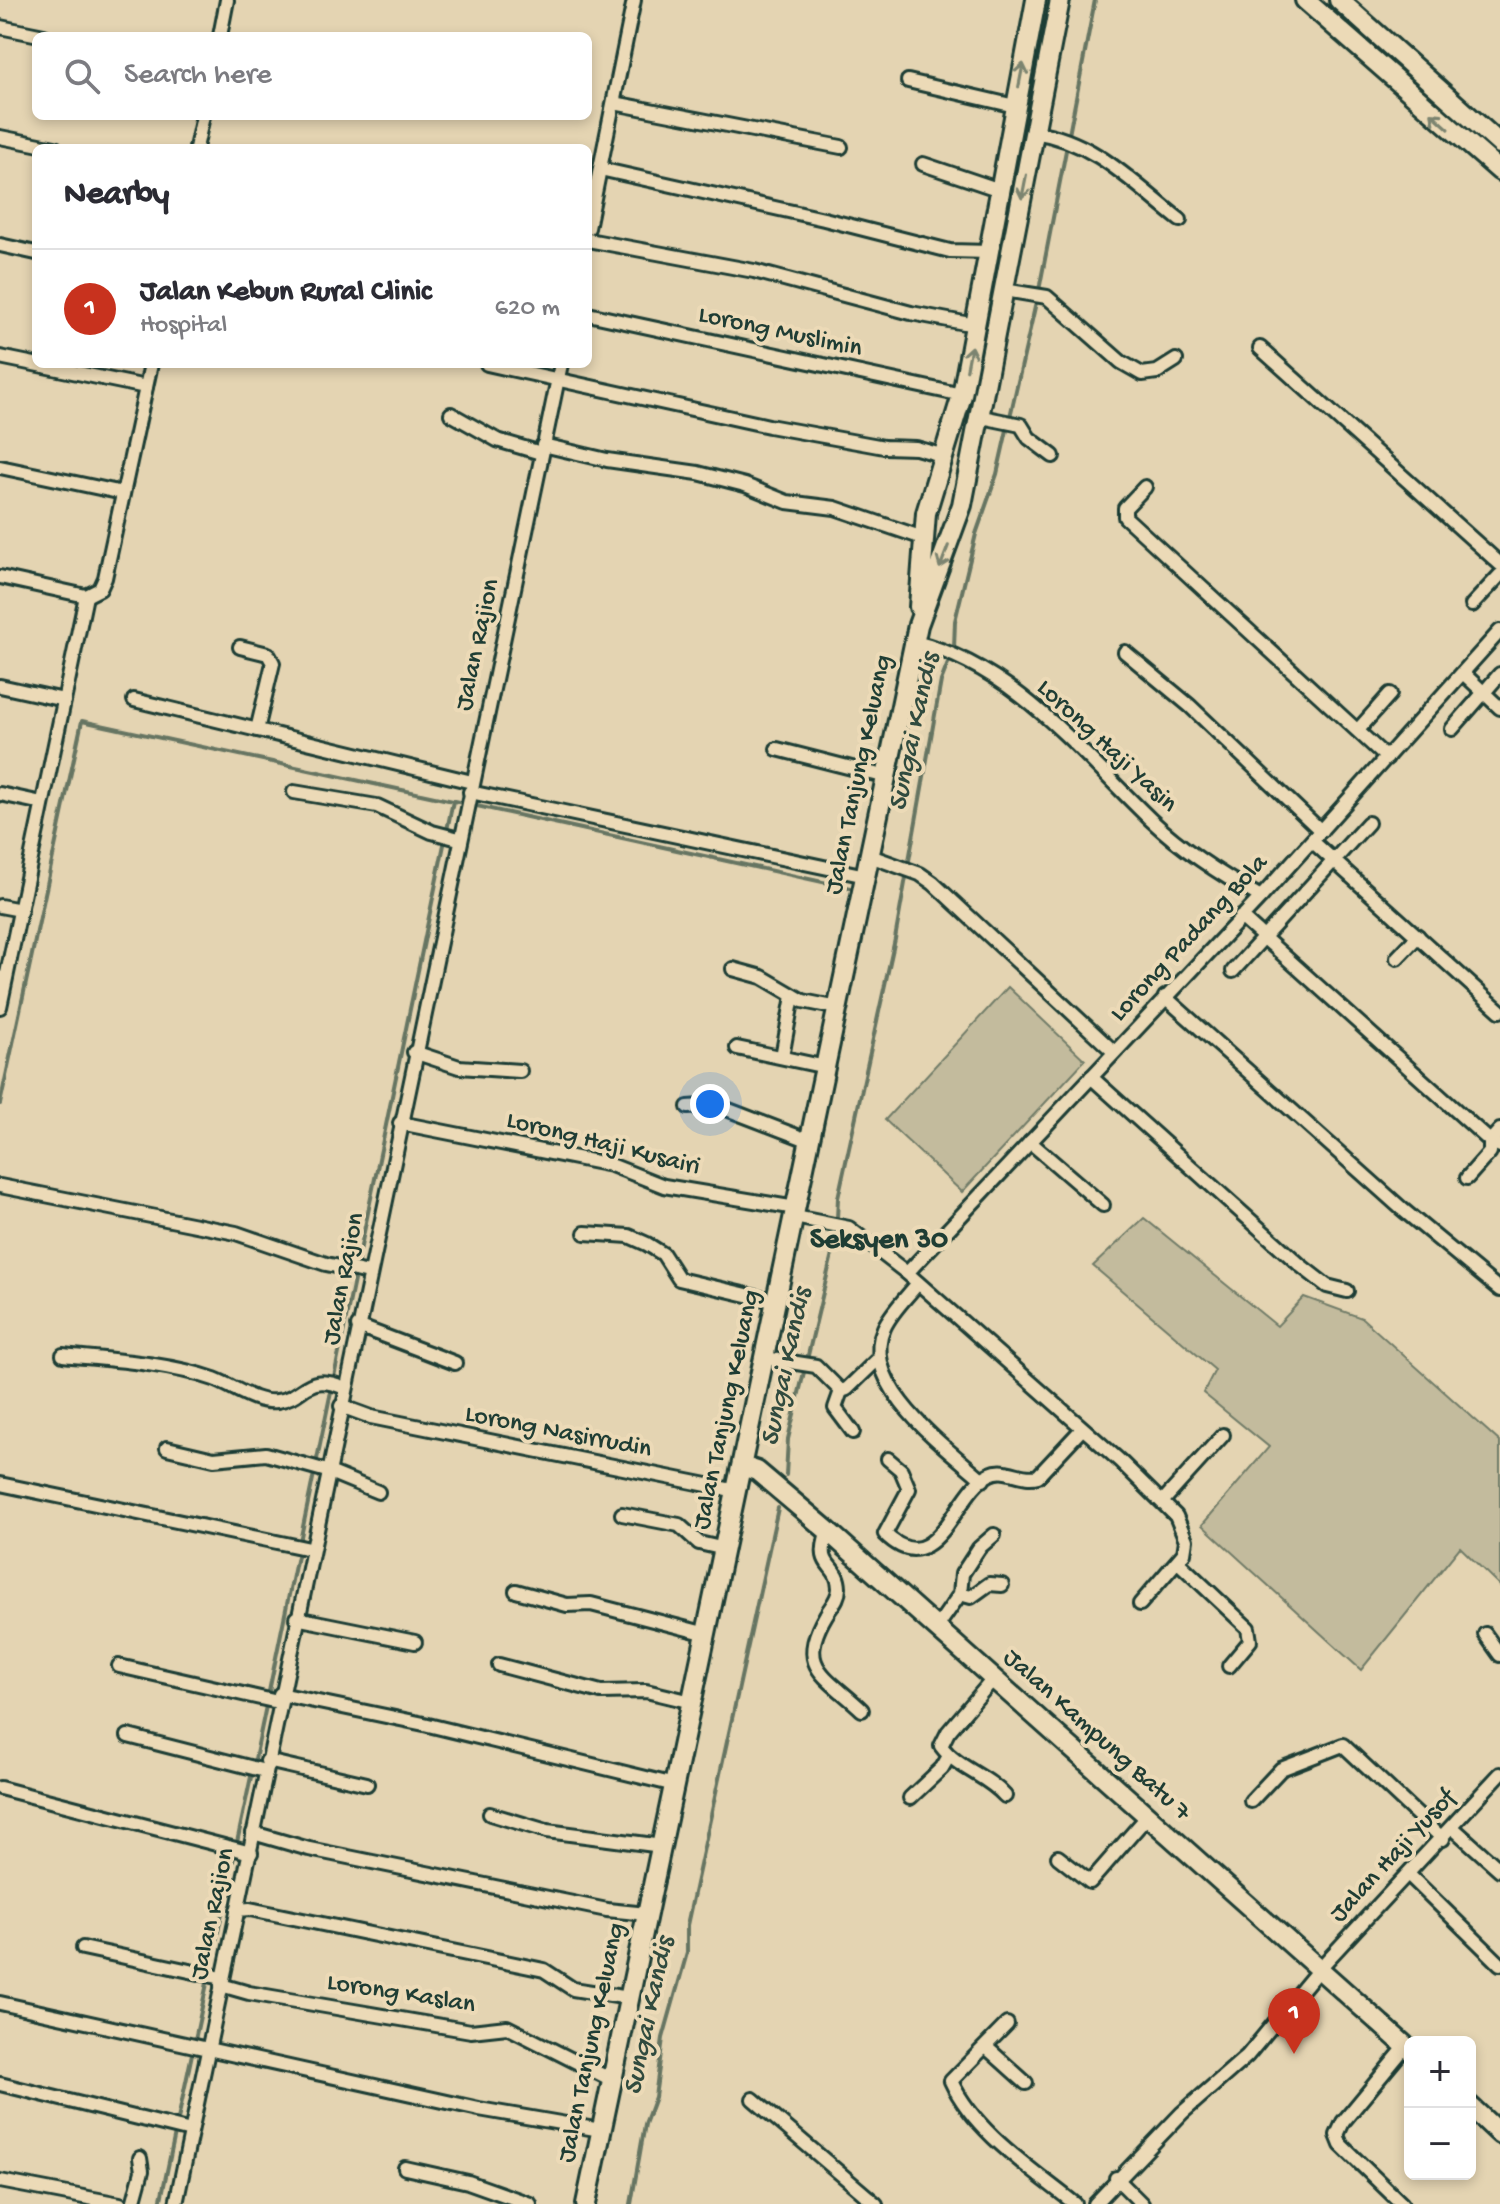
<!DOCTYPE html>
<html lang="en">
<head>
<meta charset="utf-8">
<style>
  body { margin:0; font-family:"Gochi Hand",sans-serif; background:#f2f2f3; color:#2b2b33 }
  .controls { position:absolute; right:24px; bottom:24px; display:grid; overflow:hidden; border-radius:12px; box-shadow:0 4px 12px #0003 }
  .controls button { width:72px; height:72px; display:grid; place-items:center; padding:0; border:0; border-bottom:2px solid #e1e1e2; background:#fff; color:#2b2b33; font:40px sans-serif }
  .you { position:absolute; left:710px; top:1104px; width:28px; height:28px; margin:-20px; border:6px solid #fff; border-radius:50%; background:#1a73e8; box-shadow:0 0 0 12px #1a73e833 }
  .badge { display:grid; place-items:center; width:52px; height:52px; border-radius:50%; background:#c8321e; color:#fff; font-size:26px; font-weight:700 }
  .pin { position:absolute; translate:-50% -66px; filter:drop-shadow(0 2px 4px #0008) }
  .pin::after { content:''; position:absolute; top:42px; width:28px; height:24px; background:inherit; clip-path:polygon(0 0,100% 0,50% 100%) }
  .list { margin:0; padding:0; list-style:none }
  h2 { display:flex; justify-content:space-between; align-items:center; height:104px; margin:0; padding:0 32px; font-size:34px }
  h2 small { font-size:26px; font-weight:400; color:#7c7c81 }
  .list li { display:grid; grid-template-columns:52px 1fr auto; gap:24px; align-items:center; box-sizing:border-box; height:120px; padding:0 32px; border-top:2px solid #e1e1e2 }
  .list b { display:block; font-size:30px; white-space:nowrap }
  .list p { margin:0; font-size:26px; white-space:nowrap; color:#7c7c81 }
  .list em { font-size:26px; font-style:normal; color:#7c7c81 }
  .icon { flex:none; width:44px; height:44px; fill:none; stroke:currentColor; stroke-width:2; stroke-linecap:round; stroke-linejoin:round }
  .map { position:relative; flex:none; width:1500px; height:2204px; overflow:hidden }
  .search { position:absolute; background:#fff; box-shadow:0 4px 12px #0003; left:32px; top:32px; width:560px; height:88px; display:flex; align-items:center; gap:20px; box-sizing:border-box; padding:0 28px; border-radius:12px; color:#7c7c81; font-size:30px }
  .panel { position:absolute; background:#fff; box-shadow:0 4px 12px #0003; left:32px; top:144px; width:560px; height:224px; border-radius:12px }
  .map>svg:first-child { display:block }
</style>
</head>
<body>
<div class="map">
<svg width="1500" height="2204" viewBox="0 0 1500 2204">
  <rect width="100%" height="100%" fill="#e4d4b2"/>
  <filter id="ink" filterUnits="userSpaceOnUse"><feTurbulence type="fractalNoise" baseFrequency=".0125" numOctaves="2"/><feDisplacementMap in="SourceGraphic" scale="16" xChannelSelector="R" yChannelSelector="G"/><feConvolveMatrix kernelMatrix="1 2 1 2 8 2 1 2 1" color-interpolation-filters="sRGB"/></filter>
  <g filter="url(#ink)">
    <!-- green -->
    <g fill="#c3bb9d" stroke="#717c68" stroke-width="2">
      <path d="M 1008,987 L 1085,1060 L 962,1192 L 885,1120 Z"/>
      <path d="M 1144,1218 L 1277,1326 L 1304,1297 L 1362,1318 L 1500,1442 L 1500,1586 L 1460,1547 L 1361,1670 L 1202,1525 L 1269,1447 L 1203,1393 L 1215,1370 L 1093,1266 Z"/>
    </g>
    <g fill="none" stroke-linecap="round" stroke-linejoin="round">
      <!-- stream -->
      <g stroke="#667462" stroke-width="4">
        <path d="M 454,801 L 850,888"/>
        <path d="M 0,1104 L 82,721 L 453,801 L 254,1764"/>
        <path d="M 786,1475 L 788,1439 L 836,1238 L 838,1198 L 895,939 L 941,681 L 954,648 L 955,621 L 976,534 L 997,474 L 1040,285 L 1095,0"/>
        <path d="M 160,2204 L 252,1772"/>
        <path d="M 631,2204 L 645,2124 L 655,2097 L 663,2038 L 687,1953 L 687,1925 L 778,1508"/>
      </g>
      <!-- street casing -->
      <g stroke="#1f3d34" stroke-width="18">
        <g id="street">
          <path d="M 0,27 L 44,36"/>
          <path d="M 220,36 L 227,0"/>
          <path d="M 908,81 L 1015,106"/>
          <path d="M 614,103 L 841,147"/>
          <path d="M 1034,132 C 1095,141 1133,183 1180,220"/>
          <path d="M 0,137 L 55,148"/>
          <path d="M 196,148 L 203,116"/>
          <path d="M 923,164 L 1000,190"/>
          <path d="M 600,169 L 824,219 L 950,251 L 990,252"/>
          <path d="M 588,228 L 634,0"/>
          <path d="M 588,240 L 754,271 L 911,313 L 975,325"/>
          <path d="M 0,245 L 36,253"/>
          <path d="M 1004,290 L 1047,297 L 1121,362 L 1142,374 L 1157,372 L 1176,360"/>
          <path d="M 588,314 L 962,395"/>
          <path d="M 1260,348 L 1500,564"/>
          <path d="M 0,357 L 146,387"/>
          <path d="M 487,364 L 769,426 L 884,447 L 916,448 L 945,456"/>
          <path d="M 451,414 L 497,440 L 541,453"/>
          <path d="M 977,416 L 1021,425 L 1029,438 L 1053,456"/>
          <path d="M 543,445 L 607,460 L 698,473 L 745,485 L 787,502 L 835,508 L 923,538"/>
          <path d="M 0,467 L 123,493"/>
          <path d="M 1145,487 L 1125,508 L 1125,517 L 1387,758"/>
          <path d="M 0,577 L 86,596"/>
          <path d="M 86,596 L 100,589 L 105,578 L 151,364"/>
          <path d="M 1472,605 L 1500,575"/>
          <path d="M 915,642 C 1014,666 1080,752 1151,820 C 1184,851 1221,875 1261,897"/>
          <path d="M 240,647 L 268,654 L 273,663 L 257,730"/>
          <path d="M 1125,652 L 1190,706 L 1321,831"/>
          <path d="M 1463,673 L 1500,708"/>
          <path d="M 0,686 L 64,700"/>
          <path d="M 134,700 L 472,782"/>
          <path d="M 1452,729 L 1500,674"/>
          <path d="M 1358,730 L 1390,694"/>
          <path d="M 777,749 L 887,777"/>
          <path d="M 294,792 L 377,806 L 432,832 L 459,839"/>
          <path d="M 470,792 L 866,876"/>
          <path d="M 0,794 L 42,803"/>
          <path d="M 1312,841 L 1500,1011"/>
          <path d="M 870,856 L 920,874 L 933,883 L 1114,1052"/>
          <path d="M 0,906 L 21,910"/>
          <path d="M 1241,917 L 1490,1141 L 1500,1146"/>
          <path d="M 1397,958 L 1418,936"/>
          <path d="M 733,969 L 762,977 L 803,1001 L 838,1008"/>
          <path d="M 1233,971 L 1368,823"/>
          <path d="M 1165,997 L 1402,1209 L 1500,1290"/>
          <path d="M 0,1007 L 86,596"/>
          <path d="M 737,1048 L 826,1067"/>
          <path d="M 414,1052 L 459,1067 L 520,1071"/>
          <path d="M 782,1057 L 793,996"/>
          <path d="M 1091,1077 L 1300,1265 L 1327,1286 L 1347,1291"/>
          <path d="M 688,1107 L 716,1105 L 810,1141"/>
          <path d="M 400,1123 L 611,1165 L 664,1186 L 796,1208"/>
          <path d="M 1030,1142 L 1103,1205"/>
          <path d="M 1467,1178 L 1490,1152 L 1490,1141 L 1500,1130"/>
          <path d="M 0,1186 L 236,1233 L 326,1264 L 369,1273"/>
          <path d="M 795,1217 L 849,1228 L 907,1273 L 1120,1461 L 1176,1516 L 1186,1540 L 1184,1553 L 1140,1604"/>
          <path d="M 585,1233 L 629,1236 L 647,1244 L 663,1254 L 679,1279 L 777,1302"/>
          <path d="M 907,1273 L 1261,897 L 1500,631"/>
          <path d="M 918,1283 C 907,1297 891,1312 884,1328 C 858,1385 947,1448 983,1480"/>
          <path d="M 358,1326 L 455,1363"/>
          <path d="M 63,1355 C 113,1360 167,1363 214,1379 C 233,1386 256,1404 277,1401 C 307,1397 305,1371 345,1388"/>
          <path d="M 765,1358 L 816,1366 L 841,1391 L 847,1389 L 879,1358"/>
          <path d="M 841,1391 L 835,1408 L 853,1432"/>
          <path d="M 341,1406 L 371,1417 L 737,1491"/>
          <path d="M 167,1448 L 214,1459 L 266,1454 L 327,1471 L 378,1492"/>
          <path d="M 888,1459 L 901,1470 L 909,1489 L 885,1534 C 937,1585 955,1490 990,1474 C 1007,1466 1021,1481 1038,1476 L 1082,1429"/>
          <path d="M 0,1484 L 310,1549"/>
          <path d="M 1163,1501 L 1223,1435"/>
          <path d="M 622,1514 L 679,1525 L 699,1543 L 725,1549"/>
          <path d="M 828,1531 C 814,1570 838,1561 839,1588 C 839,1599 831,1606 826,1615 C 795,1667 825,1675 862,1710"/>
          <path d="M 1178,1562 L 1248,1628 L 1250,1641 L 1229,1666"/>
          <path d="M 516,1591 L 567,1605 L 591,1604 L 707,1634"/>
          <path d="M 960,1594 L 971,1597 L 989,1584 L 1002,1585"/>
          <path d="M 296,1618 L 415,1642"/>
          <path d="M 937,1627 L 960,1594 L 962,1574 L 979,1548 L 994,1535"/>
          <path d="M 1485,1634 L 1500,1655"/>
          <path d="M 499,1665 L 601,1692 L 646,1691 L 692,1702"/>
          <path d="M 119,1666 L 278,1702"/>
          <path d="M 994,1678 L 948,1732 L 941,1746 C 958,1769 987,1775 1005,1796"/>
          <path d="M 280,1694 L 424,1724 L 675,1785"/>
          <path d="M 128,1736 L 265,1771"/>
          <path d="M 267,1761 L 367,1784"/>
          <path d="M 0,1788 L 251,1853"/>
          <path d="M 910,1798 L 942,1768 L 949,1756"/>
          <path d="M 1251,1801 L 1281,1769 L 1343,1745 L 1443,1839"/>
          <path d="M 490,1814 L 547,1831 L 662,1846"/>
          <path d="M 1453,1828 L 1500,1870"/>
          <path d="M 253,1833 L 309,1849 L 607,1910 L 647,1914"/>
          <path d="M 1058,1857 L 1090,1882 L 1146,1818"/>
          <path d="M 1409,1875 L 1500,1964"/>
          <path d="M 237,1910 L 250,1909 L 544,1970 L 573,1989 L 629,1998"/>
          <path d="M 83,1948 L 222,1978"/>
          <path d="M 221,1985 L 249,1993 L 471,2031 L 507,2027 L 612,2080"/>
          <path d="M 0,2003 L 479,2109 L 601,2130"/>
          <path d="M 1007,2024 L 951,2081 C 975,2133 1032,2169 1075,2204"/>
          <path d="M 986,2047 L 1026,2083"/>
          <path d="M 0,2084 L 191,2131"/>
          <path d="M 753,2099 L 876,2204"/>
          <path d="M 405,2168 L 468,2182 L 530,2204"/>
          <path d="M 1116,2178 L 1142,2204"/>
          <path d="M 0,2181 L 120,2204"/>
          <path d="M 133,2204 L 142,2171 L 140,2158"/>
          <path d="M 176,2204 L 561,364"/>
          <path d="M 1095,2204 L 1182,2113 L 1247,2056 L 1320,1968 L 1500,1774"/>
          <path d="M 1402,2204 L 1341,2145 L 1337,2135 L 1343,2122 L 1406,2046"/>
        </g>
      </g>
      <!-- secondary casing -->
      <g stroke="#1f3d34" stroke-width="24">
        <g id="secondary">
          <path d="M 1305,0 L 1500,171"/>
          <path d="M 1339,0 L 1500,144"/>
          <path d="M 919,607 L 926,513 L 962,395 L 1036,0"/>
          <path d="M 742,1466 L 757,1471 L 828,1531 L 1410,2050"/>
          <path d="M 1470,2106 L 1500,2134"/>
          <path d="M 586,2204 L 918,625 L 962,505 L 1060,0"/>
        </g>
      </g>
      <!-- street -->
      <use href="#street" stroke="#ecdab7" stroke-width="12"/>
      <!-- secondary -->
      <use href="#secondary" stroke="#ecdab7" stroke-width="18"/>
    </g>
    <!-- one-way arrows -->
    <defs><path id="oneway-shaft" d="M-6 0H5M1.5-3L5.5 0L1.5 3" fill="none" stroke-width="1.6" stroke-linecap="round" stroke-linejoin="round" transform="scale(2)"/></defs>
    <g stroke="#7b846f">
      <use href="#oneway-shaft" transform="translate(1021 75) rotate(-79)"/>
      <use href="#oneway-shaft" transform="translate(1440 121) rotate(-138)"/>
      <use href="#oneway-shaft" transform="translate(1024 187) rotate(101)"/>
      <use href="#oneway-shaft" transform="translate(969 358) rotate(-79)"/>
      <use href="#oneway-shaft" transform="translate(944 557) rotate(111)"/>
    </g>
  </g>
  <g text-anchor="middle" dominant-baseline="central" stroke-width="8" stroke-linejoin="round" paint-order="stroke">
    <!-- street labels -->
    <g font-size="26" fill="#1f3d34" stroke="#ecdab7">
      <text transform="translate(780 333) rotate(12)">Lorong Muslimin</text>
      <text transform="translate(479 645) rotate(-78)">Jalan Rajion</text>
      <text transform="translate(1106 747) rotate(43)">Lorong Haji Yasin</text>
      <text transform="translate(860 775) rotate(-78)">Jalan Tanjung Keluang</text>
      <text transform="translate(1190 939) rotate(-47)">Lorong Padang Bola</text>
      <text transform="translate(603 1145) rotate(14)">Lorong Haji Kusairi</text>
      <text transform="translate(345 1279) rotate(-79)">Jalan Rajion</text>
      <text transform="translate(728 1410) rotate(-78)">Jalan Tanjung Keluang</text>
      <text transform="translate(558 1433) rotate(11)">Lorong Nasirrudin</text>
      <text transform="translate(1096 1736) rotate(42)">Jalan Kampung Batu 7</text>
      <text transform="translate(1394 1857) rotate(-47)">Jalan Haji Yusof</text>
      <text transform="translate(214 1914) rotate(-78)">Jalan Rajion</text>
      <text transform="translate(401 1995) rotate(9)">Lorong Kaslan</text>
      <text transform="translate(593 2043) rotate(-78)">Jalan Tanjung Keluang</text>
    </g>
    <!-- water labels -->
    <g font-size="28" font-style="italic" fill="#314b3f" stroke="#ecdab7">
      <text transform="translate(915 732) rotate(-78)">Sungai Kandis</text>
      <text transform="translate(787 1367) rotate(-78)">Sungai Kandis</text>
      <text transform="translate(650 2016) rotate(-78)">Sungai Kandis</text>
    </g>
    <!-- quarter labels -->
    <g font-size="30" font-weight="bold" fill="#1f3d34" stroke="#ecdab7">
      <text x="879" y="1241">Seksyen 30</text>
    </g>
  </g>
</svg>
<div class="controls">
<button>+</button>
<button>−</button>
</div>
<div class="you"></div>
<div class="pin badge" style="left:1294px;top:2054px">1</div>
<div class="search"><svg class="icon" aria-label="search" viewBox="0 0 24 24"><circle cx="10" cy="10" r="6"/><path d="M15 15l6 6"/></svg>Search here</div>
<section class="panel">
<h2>Nearby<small></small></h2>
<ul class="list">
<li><span class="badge">1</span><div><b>Jalan Kebun Rural Clinic</b><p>Hospital</p></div><em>620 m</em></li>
</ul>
</section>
</div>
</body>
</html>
